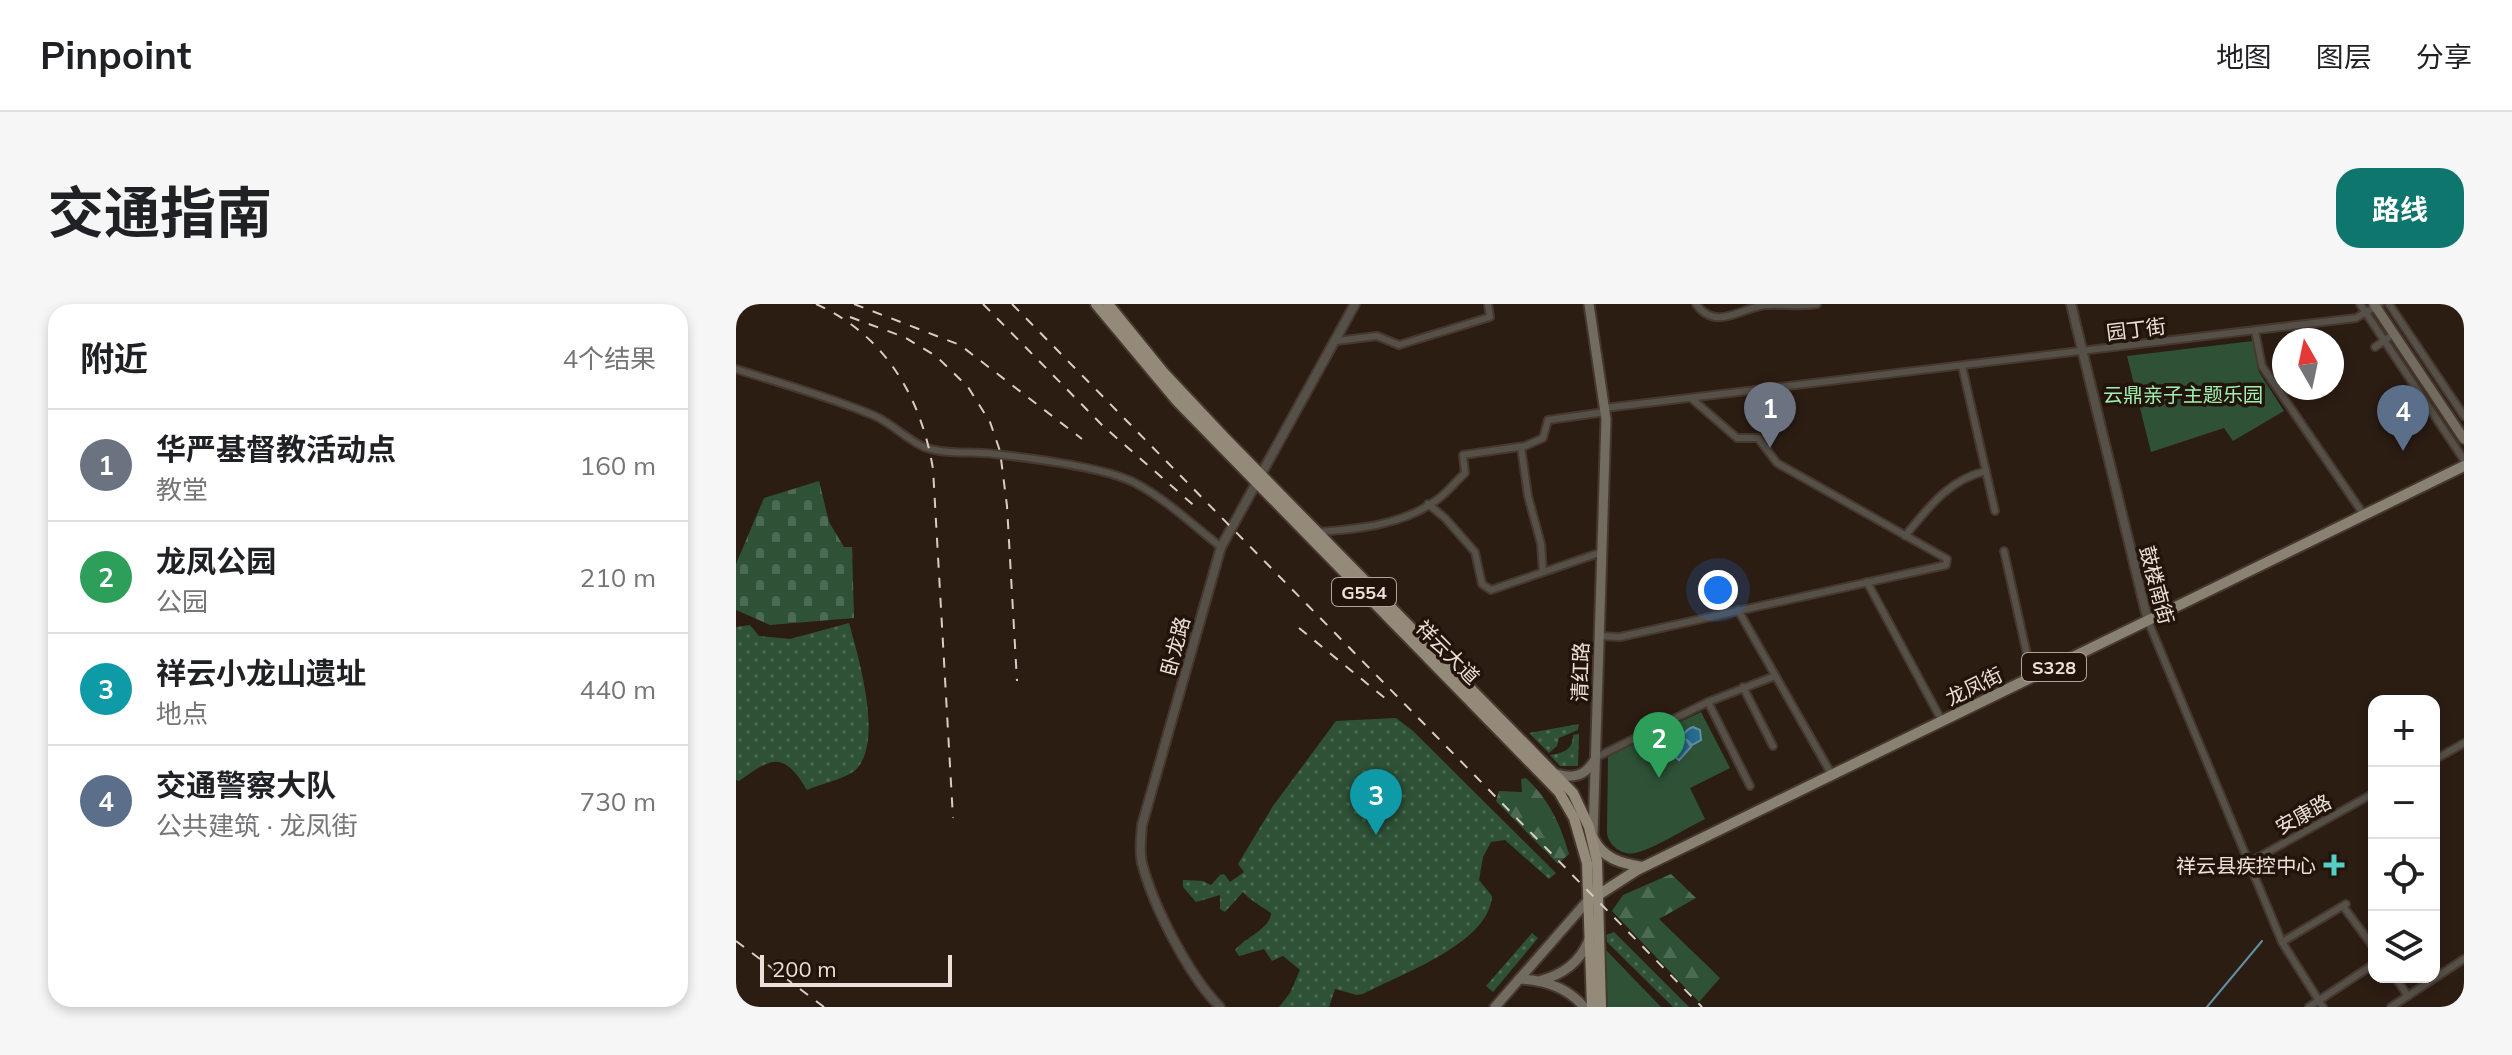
<!DOCTYPE html>
<html lang="zh">
<head>
<meta charset="utf-8">
<style>
  body { margin:0; font-family:Mulish,"Noto Sans SC",sans-serif; background:#f6f6f6; color:#202124 }
  .controls { position:absolute; right:24px; bottom:24px; display:grid; overflow:hidden; border-radius:16px; box-shadow:0 4px 12px #0003 }
  .controls button { width:72px; height:72px; display:grid; place-items:center; padding:0; border:0; border-bottom:2px solid #e0e0e0; background:#fff; color:#202124; font:40px sans-serif }
  .compass { position:absolute; left:1536px; top:24px; width:72px; height:72px; border-radius:50%; background:#fff; box-shadow:0 4px 12px #0003; rotate:351deg }
  .scale { position:absolute; left:24px; bottom:20px; width:192px; box-sizing:border-box; padding-left:8px; border:4px solid #ebe1da; border-top:0; font-size:22px; line-height:28px; white-space:nowrap; color:#ebe1da; -webkit-text-stroke:6px #22140a; paint-order:stroke }
  .you { position:absolute; left:982px; top:286px; width:28px; height:28px; margin:-20px; border:6px solid #fff; border-radius:50%; background:#1a73e8; box-shadow:0 0 0 12px #1a73e833 }
  .badge { display:grid; place-items:center; width:52px; height:52px; border-radius:50%; background:#0f766e; color:#fff; font-size:26px; font-weight:700 }
  .pin { position:absolute; translate:-50% -66px; filter:drop-shadow(0 2px 4px #0008) }
  .pin::after { content:''; position:absolute; top:42px; width:28px; height:24px; background:inherit; clip-path:polygon(0 0,100% 0,50% 100%) }
  .list { margin:0; padding:0; list-style:none }
  h2 { display:flex; justify-content:space-between; align-items:center; height:104px; margin:0; padding:0 32px; font-size:34px }
  h2 small { font-size:26px; font-weight:400; color:#757577 }
  .list li { display:grid; grid-template-columns:52px 1fr auto; gap:24px; align-items:center; box-sizing:border-box; height:112px; padding:0 32px; border-top:2px solid #e0e0e0 }
  .list b { display:block; font-size:30px; white-space:nowrap }
  .list p { margin:0; font-size:26px; white-space:nowrap; color:#757577 }
  .list em { font-size:26px; font-style:normal; color:#757577 }
  .icon { flex:none; width:44px; height:44px; fill:none; stroke:currentColor; stroke-width:2; stroke-linecap:round; stroke-linejoin:round }
  .map { position:relative; flex:none; width:1728px; height:703px; overflow:hidden; border-radius:24px }
  header { display:flex; align-items:center; gap:48px; box-sizing:border-box; height:112px; padding:0 40px; background:#fff; border-bottom:2px solid #e0e0e0 }
  header strong { font-size:38px }
  nav { display:flex; gap:44px; margin-inline-start:auto; font-size:28px }
  .intro { display:flex; align-items:center; justify-content:space-between; box-sizing:border-box; height:192px; padding:0 48px }
  h1 { margin:0; font-size:56px }
  .button { padding:20px 36px; border-radius:24px; background:#0f766e; color:#fff; font-size:28px; font-weight:700 }
  main { display:flex; gap:48px; padding:0 48px }
  aside { flex:1; background:#fff; border-radius:24px; box-shadow:0 4px 12px #0003 }
  .map>svg:first-child { display:block }
</style>
</head>
<body>
<header>
<strong>Pinpoint</strong>
<nav><a>地图</a><a>图层</a><a>分享</a></nav>
</header>
<div class="intro"><h1>交通指南</h1><a class="button">路线</a></div>
<main>
<aside>
<h2>附近<small>4个结果</small></h2>
<ul class="list">
<li><span class="badge" style="background:#6b7280">1</span><div><b>华严基督教活动点</b><p>教堂</p></div><em>160 m</em></li>
<li><span class="badge" style="background:#2e9e5b">2</span><div><b>龙凤公园</b><p>公园</p></div><em>210 m</em></li>
<li><span class="badge" style="background:#0f9aa8">3</span><div><b>祥云小龙山遗址</b><p>地点</p></div><em>440 m</em></li>
<li><span class="badge" style="background:#5c6f8a">4</span><div><b>交通警察大队</b><p>公共建筑 · 龙凤街</p></div><em>730 m</em></li>
</ul>
</aside>
<div class="map">
<svg width="1728" height="703" viewBox="0 0 1728 703">
  <defs>
    <pattern id="grass-dots" width="8" height="8" patternUnits="userSpaceOnUse" patternTransform="scale(2)"><rect width="8" height="8" fill="#2f5237"/><path d="M2 2h.1M6 6h.1" fill="none" stroke="#4d6b53" stroke-width="1.8" stroke-linecap="round"/></pattern>
    <pattern id="forest-firs" width="22" height="20" patternUnits="userSpaceOnUse" patternTransform="scale(2)"><rect width="22" height="20" fill="#2f5237"/><path d="M5 1l3.5 6h-7zM16 11l3.5 6h-7z" fill="#4d6b53"/></pattern>
    <pattern id="cemetery-stones" width="16" height="16" patternUnits="userSpaceOnUse" patternTransform="scale(2)"><rect width="16" height="16" fill="#2f5237"/><path d="M2 7V4a2 2 0 0 1 4 0v3zM10 15v-3a2 2 0 0 1 4 0v3z" fill="#4d6b53"/></pattern>
  </defs>
  <rect width="100%" height="100%" fill="#2c1d13"/>
  <!-- grass -->
  <g fill="url(#grass-dots)">
    <path d="M 113,319 C 122,352 150,443 117,468 C 105,476 84,480 71,486 C 48,447 36,453 3,477 L 0,476 L 0,323 L 14,321 L 23,332 L 54,335 Z"/>
    <path d="M 660,414 L 677,427 L 820,569 L 813,575 L 769,536 L 755,538 L 747,553 L 743,576 L 756,592 C 753,640 664,670 627,690 L 621,691 L 599,685 L 593,703 L 543,703 L 554,689 L 564,666 L 547,652 L 536,657 L 528,645 L 503,652 L 499,646 C 510,633 535,624 535,609 C 525,602 515,597 507,588 L 489,608 L 484,605 L 484,591 L 460,598 L 447,583 L 447,576 L 467,577 L 475,581 L 484,571 L 488,570 L 494,578 L 508,568 L 502,560 L 537,502 L 600,417 Z"/>
    <path d="M 843,420 L 842,426 L 823,434 L 821,442 L 813,449 L 793,429 Z"/>
    <path d="M 843,430 L 842,462 L 824,462 L 814,451 C 827,449 837,446 837,431 Z"/>
    <path d="M 878,628 L 953,703 L 937,703 L 871,638 L 870,631 Z"/>
    <path d="M 796,629 L 802,634 L 757,688 L 750,682 Z"/>
  </g>
  <!-- forest -->
  <g fill="url(#forest-firs)">
    <path d="M 790,474 C 813,496 824,519 833,550 L 822,560 L 760,497 L 763,487 L 786,488 L 785,475 Z"/>
    <path d="M 935,570 L 960,594 L 923,615 L 984,674 L 963,698 L 876,607 L 887,591 Z"/>
  </g>
  <!-- cemetery -->
  <path fill="url(#cemetery-stones)" d="M 83,177 L 93,218 L 108,243 L 116,243 L 118,314 L 34,321 L 0,306 L 0,260 L 28,194 Z"/>
  <!-- green -->
  <g fill="#2f5237">
    <path d="M 1517,37 L 1523,68 L 1548,107 L 1497,137 L 1488,124 L 1415,148 L 1391,52 Z"/>
    <path d="M 965,408 L 994,464 L 954,484 L 969,515 C 950,524 918,545 899,549 C 886,552 873,542 871,529 L 872,452 Z"/>
    <path d="M 869,645 L 925,703 L 872,703 Z"/>
  </g>
  <!-- water -->
  <path fill="#266c8e" stroke="#618fa5" stroke-width="2" d="M 957,423 L 964,426 L 965,436 L 956,441 L 950,435 L 955,443 L 943,456 L 937,451 C 943,441 945,427 957,423 Z"/>
  <g fill="none" stroke-linecap="round" stroke-linejoin="round">
    <!-- stream -->
    <path stroke="#618fa5" stroke-width="2" d="M 1471,703 L 1526,637"/>
    <!-- minor casing -->
    <g stroke="#47382f" stroke-width="10">
      <g id="minor">
        <path d="M 960,0 C 980,28 1006,3 1030,1 C 1047,0 1063,3 1081,0"/>
        <path d="M 1624,0 L 1728,156"/>
        <path d="M 1653,0 L 1728,112"/>
        <path d="M 1519,27 L 1526,62 L 1628,211"/>
        <path d="M 600,37 L 641,32 L 663,41 L 754,13 L 752,0"/>
        <path d="M 1639,43 L 1652,34"/>
        <path d="M 1226,62 L 1259,207"/>
        <path d="M 0,65 C 47,80 94,93 139,112 C 157,120 176,140 191,144 C 212,151 236,147 258,150 C 294,154 371,163 401,180 C 431,196 458,222 485,243"/>
        <path d="M 869,104 L 1620,14 L 1644,0"/>
        <path d="M 785,143 L 792,192 L 805,240 L 807,268"/>
        <path d="M 692,200 L 709,214 L 739,248 L 746,280 L 755,286 L 866,248"/>
        <path d="M 582,228 C 622,225 668,221 702,195 C 712,188 720,177 729,169 L 727,151 L 789,142 L 807,134 L 812,116 L 869,108"/>
        <path d="M 1169,232 C 1193,203 1212,176 1250,167"/>
        <path d="M 1268,247 L 1296,373"/>
        <path d="M 1131,278 L 1206,417"/>
        <path d="M 1002,306 L 1096,471"/>
        <path d="M 1412,317 L 1546,638 L 1587,703"/>
        <path d="M 863,332 L 884,333 L 1210,261 L 1211,255 L 1041,159 L 1022,134 L 1001,134 L 955,94"/>
        <path d="M 1007,383 L 1037,442"/>
        <path d="M 972,398 L 1014,482"/>
        <path d="M 859,454 L 972,398 L 1039,372"/>
        <path d="M 1698,456 L 1728,439"/>
        <path d="M 1512,559 L 1638,489"/>
        <path d="M 1607,602 L 1638,644"/>
        <path d="M 1546,638 L 1610,600"/>
        <path d="M 1659,673 L 1672,692"/>
        <path d="M 1573,703 L 1638,660"/>
        <path d="M 1655,703 L 1728,655"/>
      </g>
    </g>
    <!-- tertiary casing -->
    <g stroke="#47382f" stroke-width="12">
      <g id="tertiary">
        <path d="M 1335,0 L 1412,317"/>
        <path d="M 484,703 C 453,672 417,602 406,559 C 403,547 405,534 406,521 L 485,243 L 619,0"/>
      </g>
    </g>
    <!-- secondary casing -->
    <g stroke="#47382f" stroke-width="13">
      <g id="secondary">
        <path d="M 853,0 L 870,115 L 857,531"/>
        <path d="M 1638,0 L 1728,135"/>
        <path d="M 821,470 C 837,475 849,472 858,457"/>
        <path d="M 783,675 C 808,676 832,684 848,703"/>
        <path d="M 803,677 C 828,670 843,659 853,636"/>
        <path d="M 759,703 L 854,594"/>
      </g>
    </g>
    <!-- primary casing -->
    <g stroke="#47382f" stroke-width="14">
      <g id="primary">
        <path d="M 857,534 C 867,555 885,559 906,563"/>
        <path d="M 856,595 L 901,566 L 1728,162"/>
      </g>
    </g>
    <!-- trunk casing -->
    <g stroke="#47382f" stroke-width="14">
      <g id="trunk">
        <path d="M 360,0 L 441,97 L 823,488 L 838,514 L 851,559 L 856,703"/>
        <path d="M 372,0 L 427,68 L 489,134 L 837,489 L 853,523 L 861,557 L 865,703"/>
      </g>
    </g>
    <!-- minor -->
    <use href="#minor" stroke="#555149" stroke-width="6"/>
    <!-- tertiary -->
    <use href="#tertiary" stroke="#555149" stroke-width="8"/>
    <!-- secondary -->
    <use href="#secondary" stroke="#726c60" stroke-width="9"/>
    <!-- primary -->
    <use href="#primary" stroke="#898171" stroke-width="10"/>
    <!-- trunk -->
    <use href="#trunk" stroke="#948a79" stroke-width="10"/>
    <!-- rail -->
    <g stroke="#d8cdc6" stroke-width="2" stroke-dasharray="10 10" stroke-linecap="butt">
      <path d="M 80,0 C 149,31 185,93 197,165 L 217,514"/>
      <path d="M 118,0 L 224,41 L 346,135"/>
      <path d="M 247,0 L 367,122 L 462,205"/>
      <path d="M 276,0 L 966,703"/>
      <path d="M 114,13 L 168,33 L 200,52 L 232,83 L 254,118 L 264,147 L 271,202 L 281,377"/>
      <path d="M 563,324 L 650,395"/>
      <path d="M 0,637 L 88,703"/>
    </g>
  </g>
  <!-- markers -->
  <path fill="#55cec6" stroke="#22140a" stroke-width="3" d="M1594 549h8v8h8v8h-8v8h-8v-8h-8v-8h8z"/>
  <g text-anchor="middle" dominant-baseline="central" stroke-width="7" stroke-linejoin="round" paint-order="stroke">
    <!-- shield labels -->
    <g fill="#22140a" stroke="#afa49c" stroke-width="2">
      <rect x="596" y="274" width="64" height="28" rx="6"/>
      <rect x="1286" y="349" width="64" height="28" rx="6"/>
    </g>
    <g font-size="18" font-weight="bold" fill="#ebe1da">
      <text x="628" y="288">G554</text>
      <text x="1318" y="363">S328</text>
    </g>
    <!-- street labels -->
    <g font-size="20" fill="#ebe1da" stroke="#22140a">
      <text transform="translate(1400 25) rotate(-7)">园丁街</text>
      <text transform="translate(1421 281) rotate(75)">鼓楼南街</text>
      <text transform="translate(439 342) rotate(-75)">卧龙路</text>
      <text transform="translate(712 348) rotate(45)">祥云大道</text>
      <text transform="translate(844 368) rotate(-88)">清红路</text>
      <text transform="translate(1238 382) rotate(-26)">龙凤街</text>
      <text transform="translate(1567 510) rotate(-29)">安康路</text>
    </g>
    <!-- park labels -->
    <g font-size="20" fill="#9fefb0" stroke="#22140a">
      <text x="1447" y="90">云鼎亲子主题乐园</text>
    </g>
    <!-- poi labels -->
    <g font-size="20" fill="#ebe1da" stroke="#22140a" text-anchor="end">
      <text x="1580" y="561">祥云县疾控中心</text>
    </g>
  </g>
</svg>
<div class="controls">
<button>+</button>
<button>−</button>
<button><svg class="icon" aria-label="locate" viewBox="0 0 24 24"><circle cx="12" cy="12" r="6"/><path d="M12 2v4M12 18v4M2 12h4M18 12h4"/></svg></button>
<button><svg class="icon" aria-label="layers" viewBox="0 0 24 24"><path d="M12 4l9 5-9 5-9-5zM3 14l9 5 9-5"/></svg></button>
</div>
<svg class="compass" viewBox="-18 -18 36 36"><path d="M0-13l5 13h-10z" fill="#e53935"/><path d="M0 13l5-13h-10z" fill="#757577"/></svg>
<div class="scale">200 m</div>
<div class="you"></div>
<div class="pin badge" style="left:1034px;top:144px;background:#6b7280">1</div>
<div class="pin badge" style="left:923px;top:474px;background:#2e9e5b">2</div>
<div class="pin badge" style="left:640px;top:531px;background:#0f9aa8">3</div>
<div class="pin badge" style="left:1667px;top:147px;background:#5c6f8a">4</div>
</div>
</main>
</body>
</html>
